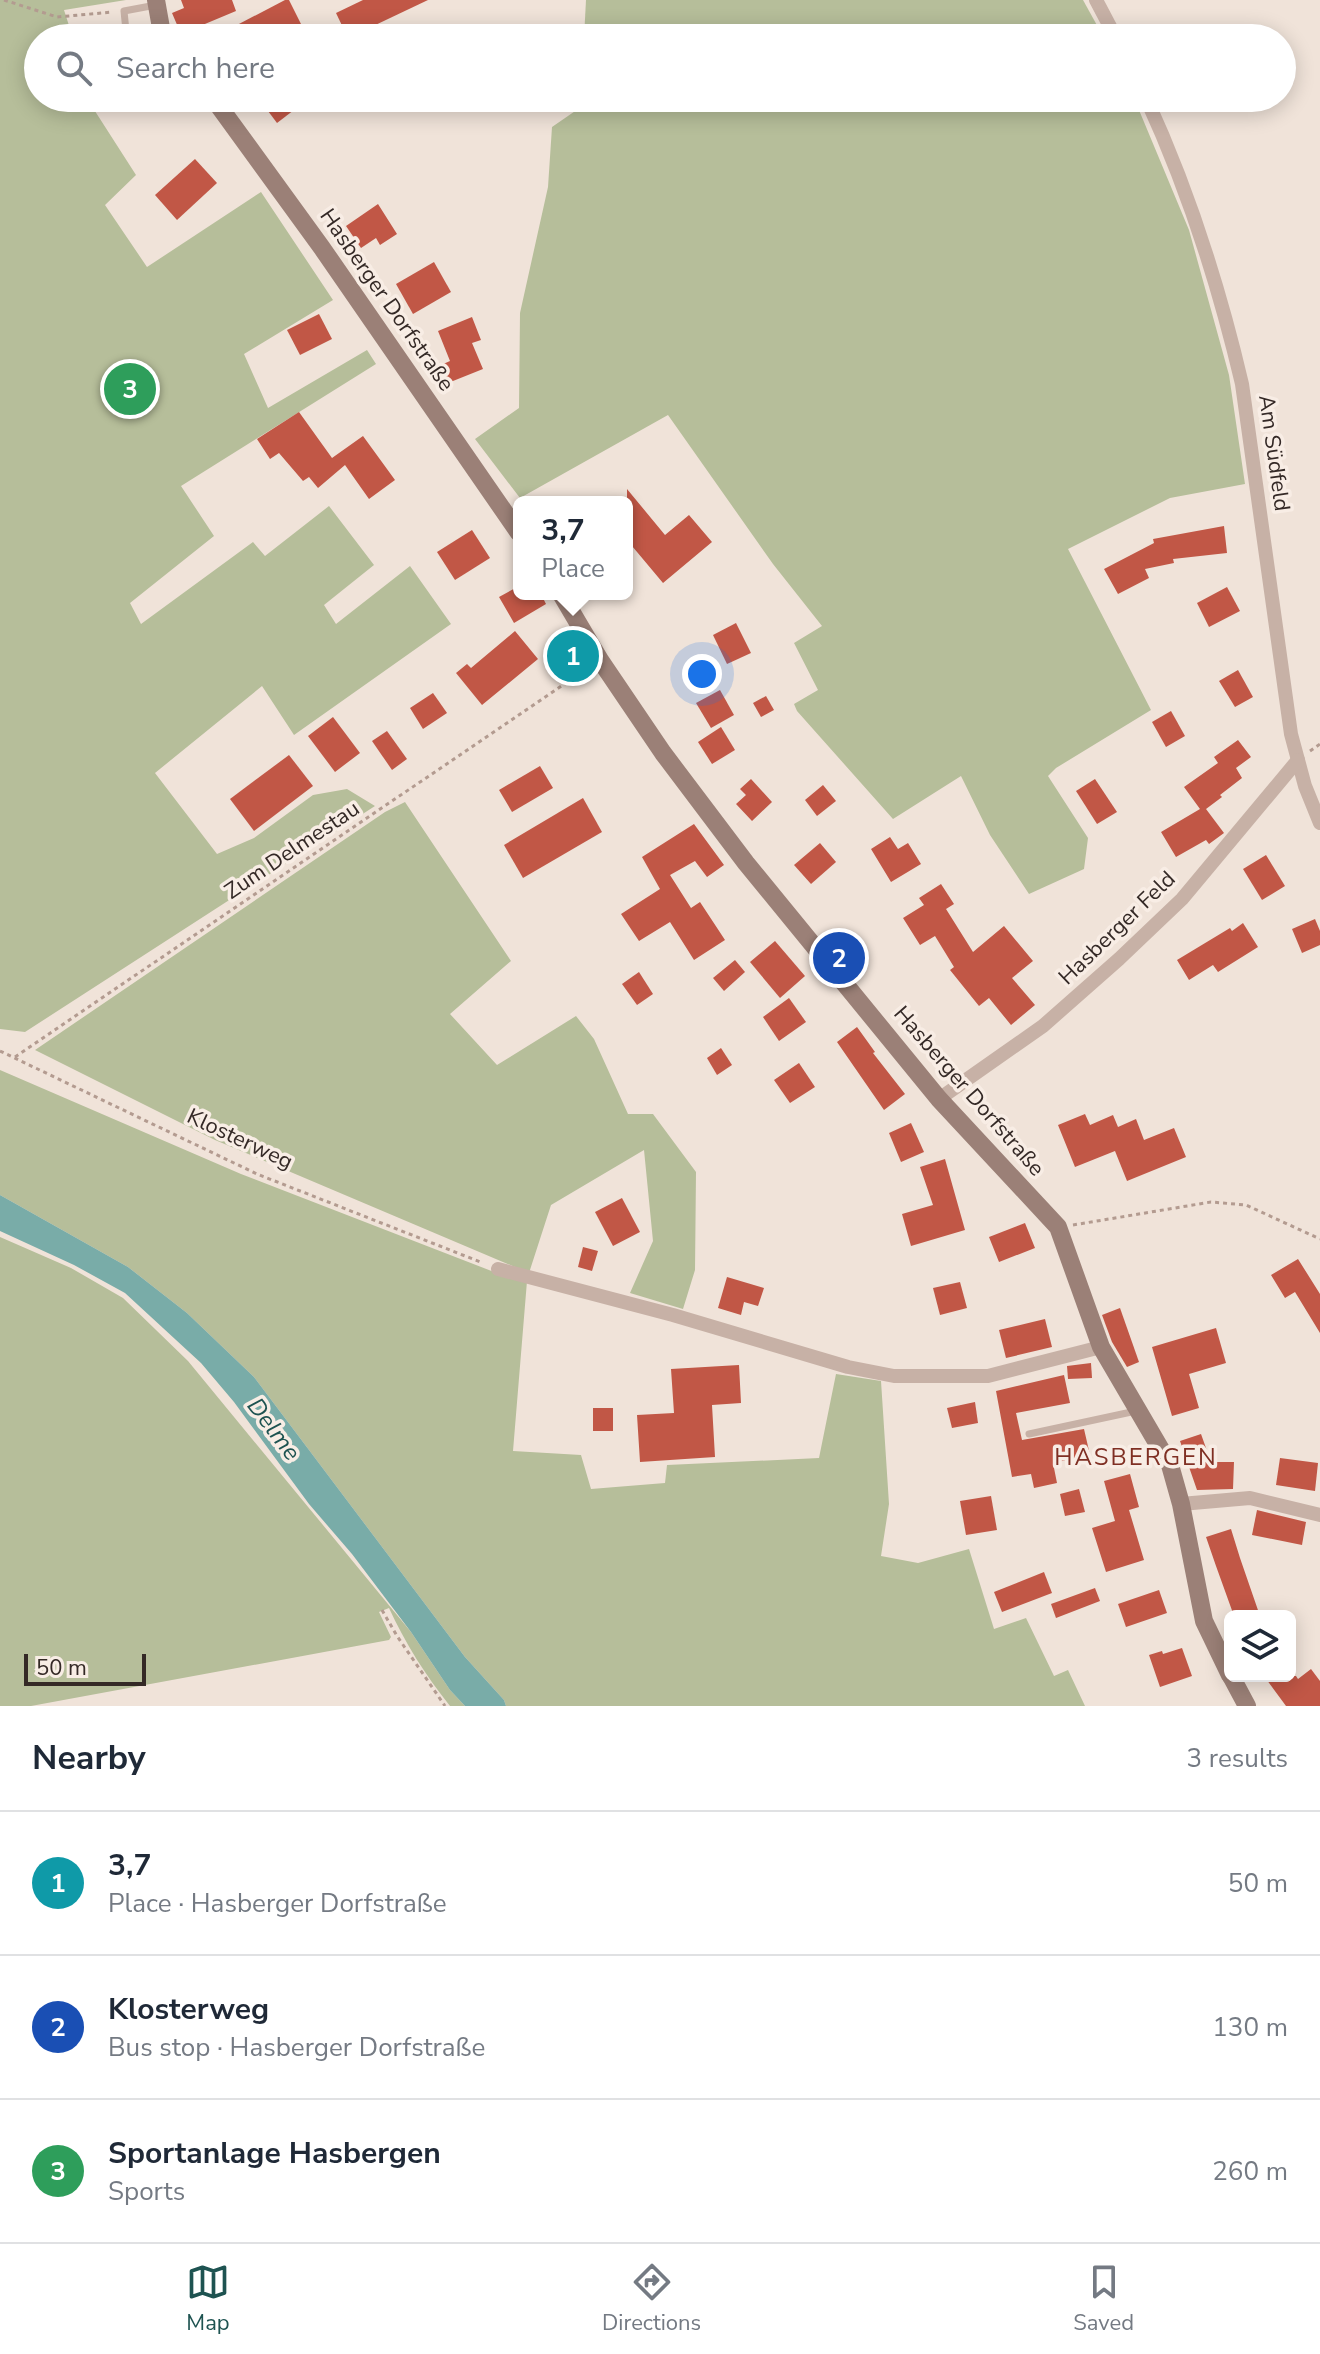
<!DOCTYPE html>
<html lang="en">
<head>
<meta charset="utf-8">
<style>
  body { margin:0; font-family:"Nunito Sans",sans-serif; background:#f2f2f3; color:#1f2937 }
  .controls { position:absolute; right:24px; bottom:24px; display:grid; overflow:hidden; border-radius:12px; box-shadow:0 4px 20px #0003 }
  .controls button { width:72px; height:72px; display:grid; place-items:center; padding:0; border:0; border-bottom:2px solid #e0e1e3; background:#fff; color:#1f2937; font:40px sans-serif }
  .scale { position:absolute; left:24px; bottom:20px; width:122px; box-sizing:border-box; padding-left:8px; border:4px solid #342926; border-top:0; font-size:22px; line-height:28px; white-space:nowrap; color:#342926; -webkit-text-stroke:6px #f8ede5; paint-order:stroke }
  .you { position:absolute; left:702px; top:674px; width:28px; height:28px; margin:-20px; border:6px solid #fff; border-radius:50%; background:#1a73e8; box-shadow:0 0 0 12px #1a73e833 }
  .badge { display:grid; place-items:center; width:52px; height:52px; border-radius:50%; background:#1e5351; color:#fff; font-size:26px; font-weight:700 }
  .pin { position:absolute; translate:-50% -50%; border:4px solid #fff; box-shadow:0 2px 8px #0006 }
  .popup { position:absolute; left:513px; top:496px; width:120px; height:104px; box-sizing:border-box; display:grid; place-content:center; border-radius:12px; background:#fff; filter:drop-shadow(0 2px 6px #0005); font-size:26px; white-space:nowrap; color:#747a83 }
  .popup b { font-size:30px; color:#1f2937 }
  .popup::after { content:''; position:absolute; left:50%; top:100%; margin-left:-16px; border:16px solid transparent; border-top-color:#fff }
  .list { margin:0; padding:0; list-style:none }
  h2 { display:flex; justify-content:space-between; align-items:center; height:104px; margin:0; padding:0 32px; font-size:34px }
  h2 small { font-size:26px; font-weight:400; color:#747a83 }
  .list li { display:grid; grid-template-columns:52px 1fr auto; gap:24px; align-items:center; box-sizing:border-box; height:144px; padding:0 32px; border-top:2px solid #e0e1e3 }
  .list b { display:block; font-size:30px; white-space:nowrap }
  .list p { margin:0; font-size:26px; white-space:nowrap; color:#747a83 }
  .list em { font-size:26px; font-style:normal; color:#747a83 }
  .icon { flex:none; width:44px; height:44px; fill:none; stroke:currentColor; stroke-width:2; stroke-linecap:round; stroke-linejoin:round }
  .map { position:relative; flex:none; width:1320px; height:1706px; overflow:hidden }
  .search { position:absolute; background:#fff; box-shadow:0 4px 20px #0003; left:24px; right:24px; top:24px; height:88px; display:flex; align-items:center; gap:20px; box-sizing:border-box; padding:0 28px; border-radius:44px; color:#747a83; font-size:30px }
  .sheet { height:536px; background:#fff }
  nav { display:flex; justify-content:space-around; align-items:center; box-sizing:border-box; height:112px; border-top:2px solid #e0e1e3; background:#fff; font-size:22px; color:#747a83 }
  nav a { display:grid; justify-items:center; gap:4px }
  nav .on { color:#1e5351 }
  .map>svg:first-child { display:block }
</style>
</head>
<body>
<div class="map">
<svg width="1320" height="1706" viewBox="0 0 1320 1706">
  <rect width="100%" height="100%" fill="#f0e3d9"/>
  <!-- green -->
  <g fill="#b6be9a">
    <path d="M 0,0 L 126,0 L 64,10 L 73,38 L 38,38 L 38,98 L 105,98 L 93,108 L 136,175 L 105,205 L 147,267 L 261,192 L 333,300 L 244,354 L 268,408 L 367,350 L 376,364 L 181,486 L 214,536 L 130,603 L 141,624 L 253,542 L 265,556 L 329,506 L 374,565 L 324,605 L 336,624 L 410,566 L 451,624 L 294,735 L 262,686 L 155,773 L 217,854 L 254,838 L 313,795 L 347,789 L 375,806 L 25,1032 L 0,1029 Z"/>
    <path d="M 586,0 L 1083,0 L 1104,38 L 584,38 Z"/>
    <path d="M 581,98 L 1134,98 L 1189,230 L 1229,375 L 1245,484 L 1170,498 L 1068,549 L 1151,710 L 1056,768 L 1048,776 L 1088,838 L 1084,869 L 1029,894 L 990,835 L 961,776 L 893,819 L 797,711 L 794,704 L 818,690 L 794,643 L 822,626 L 773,564 L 668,415 L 520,498 L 475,439 L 519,408 L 520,313 L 548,187 L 552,127 L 581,107 Z"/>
    <path d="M 405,802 L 511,961 L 450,1014 L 497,1065 L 576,1016 L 594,1039 L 628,1114 L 653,1114 L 696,1172 L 695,1270 L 683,1309 L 630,1293 L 653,1241 L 644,1150 L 551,1205 L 529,1273 L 215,1140 L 35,1050 L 385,812 Z"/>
    <path d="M 0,1070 L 241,1174 L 507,1277 L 527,1281 L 513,1451 L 581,1455 L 591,1489 L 665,1483 L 667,1465 L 819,1458 L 836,1374 L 881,1381 L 889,1504 L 881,1556 L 918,1563 L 969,1549 L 994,1629 L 1026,1618 L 1054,1676 L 1068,1670 L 1085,1706 L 506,1706 L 504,1700 L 465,1657 L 254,1377 L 187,1313 L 128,1267 L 0,1195 Z"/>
    <path d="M 0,1237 L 71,1268 L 123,1298 L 188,1361 L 411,1632 L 450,1690 L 465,1706 L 450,1706 C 426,1676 405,1643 389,1608 L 379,1612 L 391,1637 L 389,1640 L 31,1706 L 0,1706 Z"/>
  </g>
  <!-- water -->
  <path fill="#79aca8" d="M 0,1195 L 128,1267 L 187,1313 L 254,1377 L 465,1657 L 504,1700 L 506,1706 L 465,1706 L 450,1690 L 411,1632 L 352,1554 L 309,1504 L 234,1402 L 201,1363 L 125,1293 L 74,1265 L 0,1231 Z"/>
  <!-- building -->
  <g fill="#c15746">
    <path d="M 181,0 L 232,0 L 236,11 L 181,34 L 172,13 L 184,8 Z"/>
    <path d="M 285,0 L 289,0 L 304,30 L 289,38 L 244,38 L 237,25 Z"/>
    <path d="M 363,0 L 428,0 L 348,38 L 336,13 Z"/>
    <path d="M 278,98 L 286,98 L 294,110 L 277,123 L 265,107 Z"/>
    <path d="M 195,159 L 217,183 L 177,220 L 155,195 Z"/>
    <path d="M 378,204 L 397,234 L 380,245 L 376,238 L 361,248 L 346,226 Z"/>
    <path d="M 434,262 L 451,292 L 413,314 L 396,284 Z"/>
    <path d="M 319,314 L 332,339 L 300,355 L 287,330 Z"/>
    <path d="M 472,317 L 481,340 L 472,343 L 483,369 L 448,383 L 441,365 L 450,361 L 438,331 Z"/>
    <path d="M 299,412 L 332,458 L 363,436 L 395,480 L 369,499 L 345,465 L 318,488 L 309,477 L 303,481 L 279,453 L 270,459 L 257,439 Z"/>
    <path d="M 627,489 L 665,535 L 689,515 L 712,542 L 663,583 L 627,540 Z"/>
    <path d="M 1224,526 L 1227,553 L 1173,559 L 1174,563 L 1145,569 L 1149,578 L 1118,594 L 1104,569 L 1154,543 L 1153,539 Z"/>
    <path d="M 472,530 L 490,558 L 455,580 L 437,552 Z"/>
    <path d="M 519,586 L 519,594 L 541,594 L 546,604 L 514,623 L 499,597 Z"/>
    <path d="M 1227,587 L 1240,611 L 1209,627 L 1197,603 Z"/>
    <path d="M 736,623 L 751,653 L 727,664 L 713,635 Z"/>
    <path d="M 515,631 L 538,659 L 482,705 L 456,673 L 467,664 L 471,668 Z"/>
    <path d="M 1238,670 L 1253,697 L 1235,707 L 1219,681 Z"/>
    <path d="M 720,690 L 734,715 L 711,728 L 696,703 Z"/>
    <path d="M 433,693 L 447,713 L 423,729 L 410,708 Z"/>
    <path d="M 766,696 L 774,710 L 761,717 L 753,703 Z"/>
    <path d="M 1171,711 L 1185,736 L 1166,747 L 1152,722 Z"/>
    <path d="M 333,717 L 360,753 L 335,772 L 308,736 Z"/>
    <path d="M 721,727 L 735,750 L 712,764 L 698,742 Z"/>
    <path d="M 387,731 L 407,759 L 392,770 L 372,741 Z"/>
    <path d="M 1238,740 L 1251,757 L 1236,768 L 1242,778 L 1220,795 L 1222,797 L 1206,809 L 1224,833 L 1209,844 L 1206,840 L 1176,857 L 1161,832 L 1200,809 L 1184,787 L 1218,763 L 1214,757 Z"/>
    <path d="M 289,755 L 313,786 L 254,831 L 230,799 Z"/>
    <path d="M 540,766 L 553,788 L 512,812 L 499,790 Z"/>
    <path d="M 751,779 L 772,802 L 752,821 L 736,804 L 746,795 L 740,789 Z"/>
    <path d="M 1095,779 L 1117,812 L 1097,824 L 1076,791 Z"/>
    <path d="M 823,785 L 836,801 L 817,816 L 805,800 Z"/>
    <path d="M 583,798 L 602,832 L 523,878 L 504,845 Z"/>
    <path d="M 694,824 L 724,865 L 707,877 L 695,861 L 670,875 L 691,908 L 700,902 L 725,940 L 694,960 L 670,922 L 639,941 L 621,914 L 660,889 L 642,857 Z"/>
    <path d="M 890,837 L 898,849 L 908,843 L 921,864 L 891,882 L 871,849 Z"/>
    <path d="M 820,843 L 836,862 L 811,884 L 794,865 Z"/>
    <path d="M 1266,855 L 1285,886 L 1262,900 L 1243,869 Z"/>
    <path d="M 941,884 L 954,904 L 946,909 L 973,952 L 1004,926 L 1033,961 L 1012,978 L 1035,1005 L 1011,1025 L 989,998 L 979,1006 L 950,970 L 954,967 L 935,936 L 920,945 L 903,918 L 924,905 L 919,898 Z"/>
    <path d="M 1315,919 L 1320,931 L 1320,945 L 1302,953 L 1292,929 Z"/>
    <path d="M 1243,923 L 1258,947 L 1218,972 L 1213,965 L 1189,980 L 1177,960 L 1230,928 L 1232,931 Z"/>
    <path d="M 775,941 L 805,976 L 780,998 L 750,962 Z"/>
    <path d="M 735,960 L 745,972 L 724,991 L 713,978 Z"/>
    <path d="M 639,972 L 653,994 L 637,1005 L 622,984 Z"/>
    <path d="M 789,998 L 806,1022 L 779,1041 L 763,1017 Z"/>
    <path d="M 857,1027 L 875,1052 L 873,1053 L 905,1094 L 884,1110 L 837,1042 Z"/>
    <path d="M 721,1048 L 732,1065 L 717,1075 L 707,1058 Z"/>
    <path d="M 799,1063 L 815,1087 L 790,1103 L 774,1080 Z"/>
    <path d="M 1085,1114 L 1090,1125 L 1113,1115 L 1118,1127 L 1136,1119 L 1144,1140 L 1174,1128 L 1186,1157 L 1127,1181 L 1115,1151 L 1075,1167 L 1058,1125 Z"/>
    <path d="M 911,1123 L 924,1152 L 901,1162 L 889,1133 Z"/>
    <path d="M 945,1159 L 965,1230 L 911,1246 L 902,1214 L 933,1205 L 920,1167 Z"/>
    <path d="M 622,1198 L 640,1232 L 613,1246 L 595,1212 Z"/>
    <path d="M 1025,1223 L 1035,1248 L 999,1262 L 989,1237 Z"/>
    <path d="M 583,1247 L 598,1251 L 592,1271 L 578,1267 Z"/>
    <path d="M 1298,1259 L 1320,1294 L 1320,1333 L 1295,1292 L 1285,1298 L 1271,1275 Z"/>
    <path d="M 727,1277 L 764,1288 L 758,1306 L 744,1302 L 741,1315 L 718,1308 Z"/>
    <path d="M 960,1282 L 967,1308 L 940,1315 L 933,1288 Z"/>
    <path d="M 1120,1308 L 1139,1362 L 1127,1367 L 1112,1342 L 1102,1315 Z"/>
    <path d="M 1045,1319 L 1052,1347 L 1006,1358 L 999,1330 Z"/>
    <path d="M 1216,1328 L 1226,1363 L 1189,1374 L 1199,1408 L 1172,1416 L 1152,1347 Z"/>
    <path d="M 1091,1363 L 1092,1378 L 1068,1379 L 1067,1366 Z"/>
    <path d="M 739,1365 L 741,1403 L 712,1405 L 715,1457 L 640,1462 L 637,1415 L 674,1413 L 671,1369 Z"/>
    <path d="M 1064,1375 L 1070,1403 L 1016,1413 L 1022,1440 L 1084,1429 L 1090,1455 L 1053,1463 L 1057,1483 L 1034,1488 L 1031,1474 L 1012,1477 L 996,1391 Z"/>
    <path d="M 975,1402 L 978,1423 L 952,1428 L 947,1408 Z"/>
    <rect x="593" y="1408" width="20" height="23"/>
    <path d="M 1201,1434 L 1211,1462 L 1234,1462 L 1233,1489 L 1197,1490 L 1180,1441 Z"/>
    <path d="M 1280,1458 L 1318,1463 L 1315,1491 L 1276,1485 Z"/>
    <path d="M 1130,1474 L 1139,1507 L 1129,1510 L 1144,1560 L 1106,1572 L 1092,1528 L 1115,1521 L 1104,1481 Z"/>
    <path d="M 1079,1489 L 1085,1512 L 1065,1516 L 1060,1494 Z"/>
    <path d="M 991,1496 L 997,1530 L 966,1535 L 960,1501 Z"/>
    <path d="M 1257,1510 L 1306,1522 L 1302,1545 L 1252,1535 Z"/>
    <path d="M 1231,1529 L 1240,1558 L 1260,1616 L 1234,1616 L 1216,1566 L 1206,1537 Z"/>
    <path d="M 1044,1572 L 1052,1593 L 1002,1612 L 994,1592 Z"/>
    <path d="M 1095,1588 L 1100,1601 L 1056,1618 L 1051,1604 Z"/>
    <path d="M 1159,1590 L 1167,1613 L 1126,1627 L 1118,1604 Z"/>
    <path d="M 1182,1648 L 1192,1676 L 1160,1687 L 1149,1655 L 1162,1651 L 1163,1654 Z"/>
    <path d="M 1311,1669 L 1320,1681 L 1320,1706 L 1286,1706 L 1264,1676 L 1296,1676 L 1298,1679 Z"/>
  </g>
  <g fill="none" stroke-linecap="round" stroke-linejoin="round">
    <!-- path -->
    <g stroke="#b39b90" stroke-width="3" stroke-dasharray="4 4" stroke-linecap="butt">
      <path d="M 4,0 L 57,17 L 113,12"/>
      <path d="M 1310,751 L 1320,744"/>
      <path d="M 0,1051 L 257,1174 L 483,1263"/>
      <path d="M 15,1057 L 585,670"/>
      <path d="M 1073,1225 L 1211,1202 L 1246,1205 L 1320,1239"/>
      <path d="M 382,1610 L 397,1636 L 445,1706"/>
    </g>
    <!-- lane -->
    <g stroke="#c7b1a6" stroke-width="7">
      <path d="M 130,38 L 126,31 L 124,11 L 156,5"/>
      <path d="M 172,98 L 201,107 L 219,108"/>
      <path d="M 1029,1434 L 1136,1411"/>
    </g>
    <!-- street -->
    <g stroke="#c7b1a6" stroke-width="14">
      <path d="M 1096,0 L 1116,38"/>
      <path d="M 1146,98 C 1188,189 1219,286 1242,384 L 1291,734 L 1305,786 L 1320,823"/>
      <path d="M 939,1099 L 1043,1026 L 1119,959 L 1182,899 L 1298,760"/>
      <path d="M 498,1269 L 673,1315 L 848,1367 L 894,1376 L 988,1376 L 1101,1347"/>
      <path d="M 1181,1504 L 1250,1498 L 1320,1515"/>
    </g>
    <!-- secondary -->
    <g stroke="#9b8077" stroke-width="18">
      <path d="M 156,0 L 161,28 L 168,38"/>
      <path d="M 213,98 L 322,248 L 519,533"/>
      <path d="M 561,594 L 600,660 L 663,753 L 746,863 L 939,1099 L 1058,1227 L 1101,1347 L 1170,1465 L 1181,1504 L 1204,1621 L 1230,1675"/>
      <path d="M 1231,1676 L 1247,1706"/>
    </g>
  </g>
  <g text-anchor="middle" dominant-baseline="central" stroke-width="7" stroke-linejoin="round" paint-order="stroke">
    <!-- street labels -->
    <g font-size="22" fill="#342926" stroke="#f8ede5">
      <text transform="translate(387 300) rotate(55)">Hasberger Dorfstraße</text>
      <text transform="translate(1274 453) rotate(82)">Am Südfeld</text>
      <text transform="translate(292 850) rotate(-34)">Zum Delmestau</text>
      <text transform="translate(1117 928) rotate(-44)">Hasberger Feld</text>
      <text transform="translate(969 1091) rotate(49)">Hasberger Dorfstraße</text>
      <text transform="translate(240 1139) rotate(25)">Klosterweg</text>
    </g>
    <!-- water labels -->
    <g font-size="24" font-style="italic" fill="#1e5351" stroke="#f8ede5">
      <text transform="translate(274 1429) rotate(53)">Delme</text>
    </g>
    <!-- neighbourhood labels -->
    <g font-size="24" letter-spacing="2" fill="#7f2f23" stroke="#f8ede5">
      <text x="1136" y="1457">HASBERGEN</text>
    </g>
  </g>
</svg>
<div class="controls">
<button><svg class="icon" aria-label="layers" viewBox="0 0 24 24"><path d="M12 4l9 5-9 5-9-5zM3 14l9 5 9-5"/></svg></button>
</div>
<div class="scale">50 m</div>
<div class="you"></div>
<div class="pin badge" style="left:573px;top:656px;background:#0f9aa8">1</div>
<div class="popup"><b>3,7</b>Place</div>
<div class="pin badge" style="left:839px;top:958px;background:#1a4fb4">2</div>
<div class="pin badge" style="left:130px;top:389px;background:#2e9e5b">3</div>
<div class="search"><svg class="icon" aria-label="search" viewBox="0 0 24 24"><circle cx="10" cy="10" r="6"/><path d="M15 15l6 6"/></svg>Search here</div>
</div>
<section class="sheet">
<h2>Nearby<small>3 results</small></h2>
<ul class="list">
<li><span class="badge" style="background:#0f9aa8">1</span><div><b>3,7</b><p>Place · Hasberger Dorfstraße</p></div><em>50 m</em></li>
<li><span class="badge" style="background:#1a4fb4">2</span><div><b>Klosterweg</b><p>Bus stop · Hasberger Dorfstraße</p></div><em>130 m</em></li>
<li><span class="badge" style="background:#2e9e5b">3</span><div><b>Sportanlage Hasbergen</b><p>Sports</p></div><em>260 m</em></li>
</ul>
</section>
<nav>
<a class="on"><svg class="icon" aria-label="map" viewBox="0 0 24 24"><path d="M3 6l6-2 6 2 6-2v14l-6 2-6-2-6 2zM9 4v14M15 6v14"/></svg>Map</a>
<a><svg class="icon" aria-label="directions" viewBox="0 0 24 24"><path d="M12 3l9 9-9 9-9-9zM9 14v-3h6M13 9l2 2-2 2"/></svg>Directions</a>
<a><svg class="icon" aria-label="saved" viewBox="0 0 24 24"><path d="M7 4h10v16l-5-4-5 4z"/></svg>Saved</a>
</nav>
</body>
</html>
